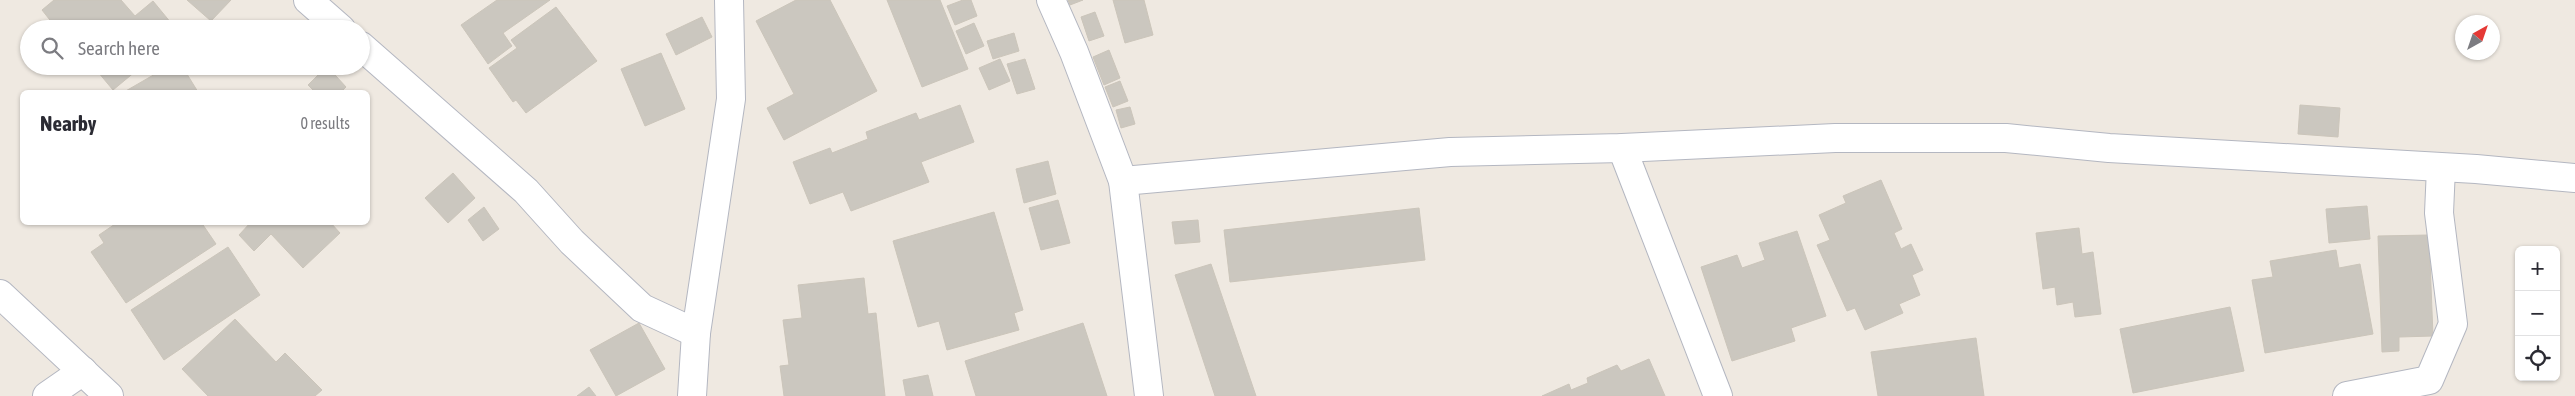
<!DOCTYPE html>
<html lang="en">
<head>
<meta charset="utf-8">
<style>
  body { margin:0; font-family:"Asap Condensed",sans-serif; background:#f7f7f7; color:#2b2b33 }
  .controls { position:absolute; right:15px; bottom:15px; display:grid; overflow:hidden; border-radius:8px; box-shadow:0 1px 4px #0004 }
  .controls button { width:45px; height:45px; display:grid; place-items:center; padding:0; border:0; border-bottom:1px solid #e1e1e2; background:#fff; color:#2b2b33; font:25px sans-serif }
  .compass { position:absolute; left:2455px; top:15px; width:45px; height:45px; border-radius:50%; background:#fff; box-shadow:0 1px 4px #0004; rotate:40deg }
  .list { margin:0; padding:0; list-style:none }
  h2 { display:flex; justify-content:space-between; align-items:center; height:65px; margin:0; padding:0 20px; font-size:21px }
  h2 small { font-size:16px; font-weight:400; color:#7c7c81 }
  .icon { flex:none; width:28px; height:28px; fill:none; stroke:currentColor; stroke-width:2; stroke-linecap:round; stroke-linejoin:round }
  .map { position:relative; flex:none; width:2575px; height:396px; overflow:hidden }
  .search { position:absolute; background:#fff; box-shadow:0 1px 4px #0004; left:20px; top:20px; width:350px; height:55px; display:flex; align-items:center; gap:12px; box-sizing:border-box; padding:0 18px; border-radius:28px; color:#7c7c81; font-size:19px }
  .panel { position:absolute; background:#fff; box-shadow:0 1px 4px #0004; left:20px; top:90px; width:350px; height:135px; border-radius:8px }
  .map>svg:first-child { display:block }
</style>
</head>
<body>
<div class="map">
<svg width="2575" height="396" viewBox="0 0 2575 396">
  <rect width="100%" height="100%" fill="#efe9e1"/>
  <!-- building -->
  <g fill="#cbc7bf" stroke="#cbc5ba">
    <path d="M 54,0 L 121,0 L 135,16 L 153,1 L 176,29 L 57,29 L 42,10 Z"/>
    <path d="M 187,0 L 231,0 L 211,21 Z"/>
    <path d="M 497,0 L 550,0 L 503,33 L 512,46 L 488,64 L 461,25 Z"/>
    <path d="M 796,0 L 830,0 L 877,91 L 784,140 L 767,108 L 794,94 L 756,21 Z"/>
    <path d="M 887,0 L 940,0 L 968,69 L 922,87 Z"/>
    <path d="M 963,0 L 971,0 L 977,16 L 955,25 L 947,6 Z"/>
    <path d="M 1068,0 L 1083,0 L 1070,5 Z"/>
    <path d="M 1113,0 L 1144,0 L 1153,35 L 1125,43 Z"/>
    <path d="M 556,7 L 597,61 L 526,113 L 516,100 L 513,102 L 489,68 L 517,48 L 511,40 Z"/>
    <path d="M 1095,12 L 1104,36 L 1089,41 L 1081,17 Z"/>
    <path d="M 702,17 L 712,37 L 676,55 L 666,34 Z"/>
    <path d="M 974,23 L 984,46 L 966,54 L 956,31 Z"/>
    <path d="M 1014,33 L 1019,51 L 993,59 L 987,41 Z"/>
    <path d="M 1109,50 L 1120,78 L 1104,85 L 1093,57 Z"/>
    <path d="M 661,53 L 685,109 L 645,126 L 621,69 Z"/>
    <path d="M 1000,59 L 1010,81 L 989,90 L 979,68 Z"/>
    <path d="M 1025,59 L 1035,89 L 1017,94 L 1007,64 Z"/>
    <path d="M 93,66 L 142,66 L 113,90 Z"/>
    <path d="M 169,66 L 182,66 L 198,92 L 124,92 Z"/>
    <path d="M 327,66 L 346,87 L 341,92 L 315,92 L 308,85 Z"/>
    <path d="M 1120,81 L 1128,101 L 1113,107 L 1105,87 Z"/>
    <path d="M 960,105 L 974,142 L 921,162 L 929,182 L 851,211 L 843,192 L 810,204 L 793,162 L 830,148 L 832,153 L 868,139 L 866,132 L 916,113 L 919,120 Z"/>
    <path d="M 2300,105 L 2340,108 L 2338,137 L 2298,134 Z"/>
    <path d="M 1130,107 L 1135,124 L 1121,128 L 1116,110 Z"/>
    <path d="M 1048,161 L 1056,194 L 1024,203 L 1016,169 Z"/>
    <path d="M 453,173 L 475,198 L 448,223 L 425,198 Z"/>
    <path d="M 1881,180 L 1902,229 L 1894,233 L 1901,249 L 1911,244 L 1923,270 L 1912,275 L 1920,295 L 1899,304 L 1903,313 L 1865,330 L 1855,308 L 1847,311 L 1817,245 L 1830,240 L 1819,215 L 1846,203 L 1843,196 Z"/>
    <path d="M 1058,200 L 1070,243 L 1041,250 L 1029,208 Z"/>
    <path d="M 2367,206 L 2370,239 L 2329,243 L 2326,209 Z"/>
    <path d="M 484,207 L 499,229 L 483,241 L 468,220 Z"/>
    <path d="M 1419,208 L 1425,260 L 1230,282 L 1224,230 Z"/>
    <path d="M 994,212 L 1023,310 L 1014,313 L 1019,330 L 947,350 L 939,321 L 918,327 L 893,241 Z"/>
    <path d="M 1198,220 L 1200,242 L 1175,244 L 1172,222 Z"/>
    <path d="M 118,222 L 201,222 L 216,244 L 126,303 L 91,252 L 104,243 L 99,235 Z"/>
    <path d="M 251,222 L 330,222 L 340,233 L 303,268 L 271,234 L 254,251 L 239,235 Z"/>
    <path d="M 2079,228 L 2082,254 L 2093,252 L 2101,314 L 2075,317 L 2073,302 L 2057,305 L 2055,287 L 2043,289 L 2036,233 Z"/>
    <path d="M 1797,231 L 1826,316 L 1791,328 L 1795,341 L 1732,361 L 1701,267 L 1737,255 L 1742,268 L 1765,260 L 1759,243 Z"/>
    <path d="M 2429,235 L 2433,336 L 2399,337 L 2399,351 L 2382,352 L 2378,236 Z"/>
    <path d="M 228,247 L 260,295 L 164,360 L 131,310 Z"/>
    <path d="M 2336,250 L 2339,268 L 2360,264 L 2373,334 L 2265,353 L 2252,280 L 2273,277 L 2270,261 Z"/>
    <path d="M 1211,264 L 1256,396 L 1215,396 L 1175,275 Z"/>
    <path d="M 864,278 L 868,314 L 876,313 L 885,396 L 784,396 L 780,366 L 789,365 L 783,320 L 802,318 L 798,285 Z"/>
    <path d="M 2230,307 L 2244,371 L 2133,393 L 2120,329 Z"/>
    <path d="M 235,319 L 276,362 L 285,353 L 322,390 L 315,396 L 208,396 L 182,369 Z"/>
    <path d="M 639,323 L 665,369 L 616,396 L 590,350 Z"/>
    <path d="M 1083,323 L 1107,396 L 976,396 L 965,361 Z"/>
    <path d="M 1976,338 L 1984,396 L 1878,396 L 1871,352 Z"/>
    <path d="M 1649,359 L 1665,396 L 1542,396 L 1569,384 L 1571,390 L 1588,383 L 1587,378 L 1617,365 L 1621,371 Z"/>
    <path d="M 928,375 L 933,396 L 906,396 L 903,380 Z"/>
    <path d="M 589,387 L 596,396 L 577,396 Z"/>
  </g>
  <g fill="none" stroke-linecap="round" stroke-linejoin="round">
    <!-- street casing -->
    <g stroke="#b4b7c1" stroke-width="30">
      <g id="street">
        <path d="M 308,0 L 341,29"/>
        <path d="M 1051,0 L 1074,52 L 1123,181 L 1149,396"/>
        <path d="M 361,46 L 526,191 L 572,242 L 642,308 L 696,333"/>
        <path d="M 1622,148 L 1718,396"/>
        <path d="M 1123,181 L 1450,152 L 1622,148 L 1835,138 L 2006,138 L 2109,148 L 2476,169 L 2575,178"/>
        <path d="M 0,294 L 109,396"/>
        <path d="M 47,396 L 83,371"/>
        <path d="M 692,396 L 696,333 L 731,99 L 729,0"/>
        <path d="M 2347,396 L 2429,380 L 2453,324 L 2439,213 L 2441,168"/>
      </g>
    </g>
    <!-- street -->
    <use href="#street" stroke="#fff" stroke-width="28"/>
  </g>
</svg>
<div class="controls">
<button>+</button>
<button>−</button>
<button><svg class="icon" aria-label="locate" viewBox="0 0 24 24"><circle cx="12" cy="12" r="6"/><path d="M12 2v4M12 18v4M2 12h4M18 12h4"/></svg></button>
</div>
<svg class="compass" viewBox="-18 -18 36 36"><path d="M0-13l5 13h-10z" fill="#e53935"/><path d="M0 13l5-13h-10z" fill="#7c7c81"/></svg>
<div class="search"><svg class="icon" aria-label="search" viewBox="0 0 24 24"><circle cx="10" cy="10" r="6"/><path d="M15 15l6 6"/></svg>Search here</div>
<section class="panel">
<h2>Nearby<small>0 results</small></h2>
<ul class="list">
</ul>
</section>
</div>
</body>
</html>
